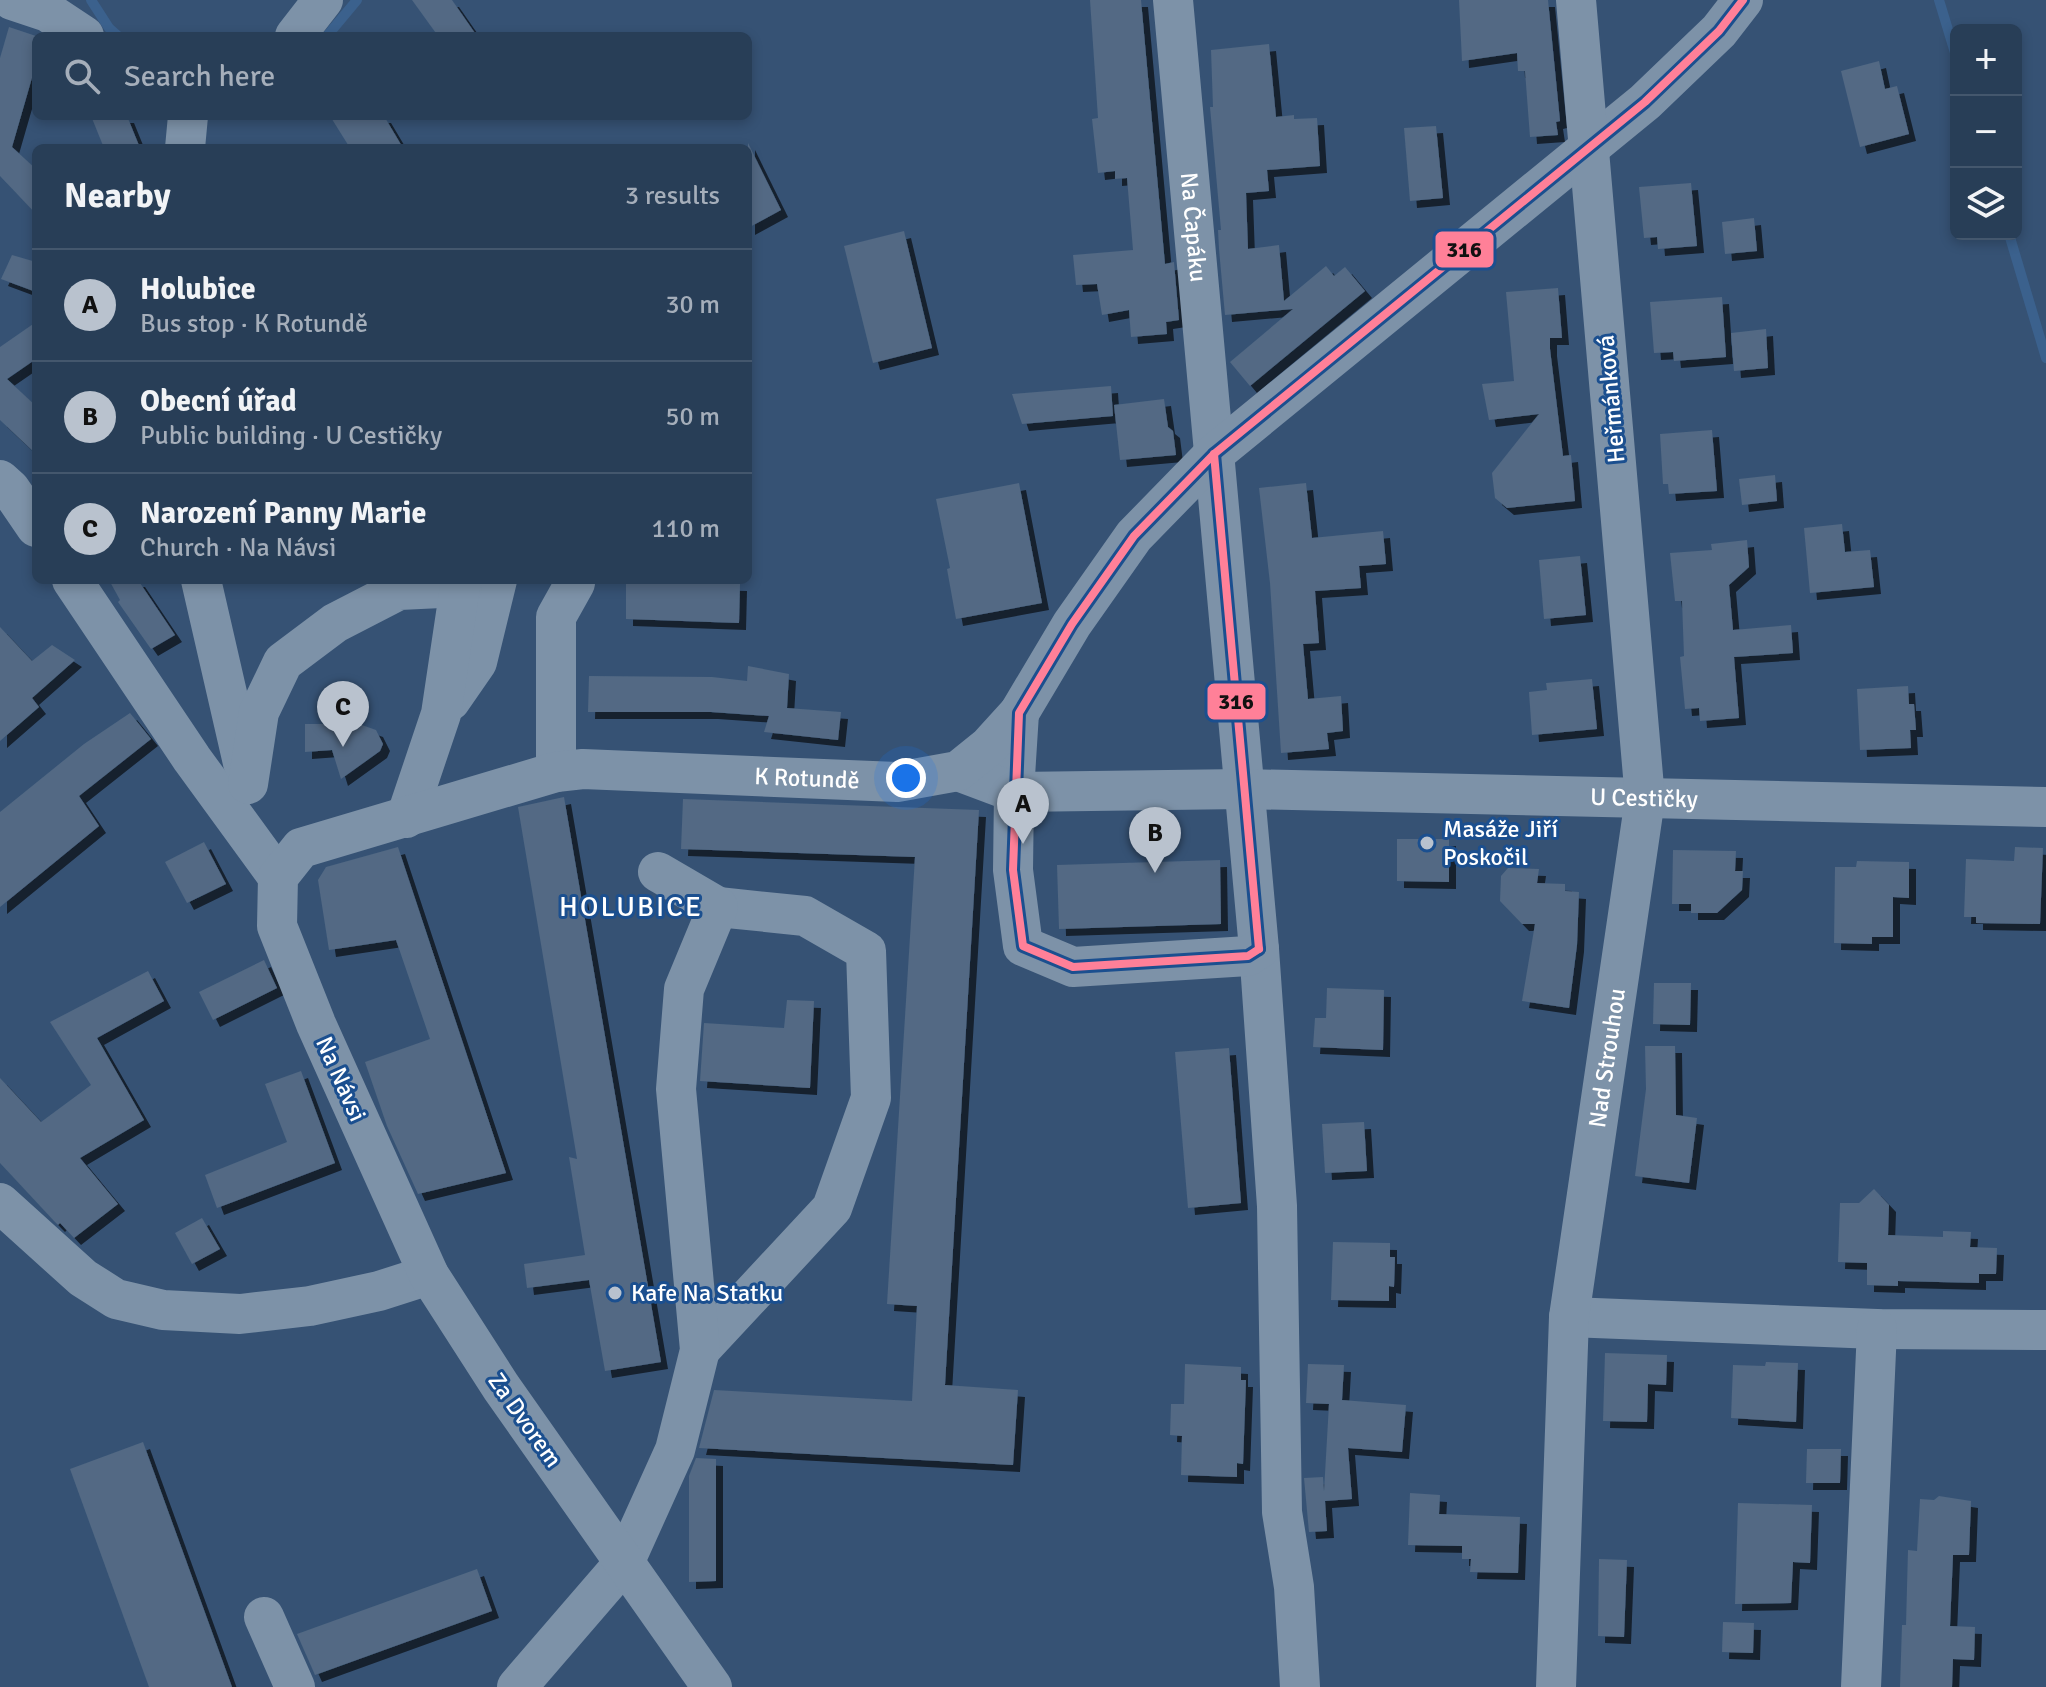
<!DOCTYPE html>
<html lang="en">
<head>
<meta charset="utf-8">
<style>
  body { margin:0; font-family:Signika,sans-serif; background:#30455d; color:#f1f3f6 }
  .controls { position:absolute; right:24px; top:24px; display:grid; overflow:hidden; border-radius:12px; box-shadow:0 4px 12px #0003 }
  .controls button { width:72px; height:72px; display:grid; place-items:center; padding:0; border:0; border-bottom:2px solid #44576d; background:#283e57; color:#f1f3f6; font:40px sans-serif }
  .you { position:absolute; left:906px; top:778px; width:28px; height:28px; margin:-20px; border:6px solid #fff; border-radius:50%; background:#1a73e8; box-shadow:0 0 0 12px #1a73e833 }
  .badge { display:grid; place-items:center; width:52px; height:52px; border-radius:50%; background:#b9c2ce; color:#111; font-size:26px; font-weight:700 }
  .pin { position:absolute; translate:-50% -66px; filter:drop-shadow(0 2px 4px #0008) }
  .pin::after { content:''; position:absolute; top:42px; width:28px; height:24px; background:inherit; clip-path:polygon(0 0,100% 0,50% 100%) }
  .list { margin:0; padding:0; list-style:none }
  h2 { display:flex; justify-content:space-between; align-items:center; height:104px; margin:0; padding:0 32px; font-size:34px }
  h2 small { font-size:26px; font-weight:400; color:#a5aeba }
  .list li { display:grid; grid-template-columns:52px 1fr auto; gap:24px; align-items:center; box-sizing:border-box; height:112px; padding:0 32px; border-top:2px solid #44576d }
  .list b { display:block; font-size:30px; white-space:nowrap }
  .list p { margin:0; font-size:26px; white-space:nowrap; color:#a5aeba }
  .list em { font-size:26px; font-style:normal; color:#a5aeba }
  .icon { flex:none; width:44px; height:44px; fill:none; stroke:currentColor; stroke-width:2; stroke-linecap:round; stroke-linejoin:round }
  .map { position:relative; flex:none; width:2046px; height:1687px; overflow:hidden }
  .search { position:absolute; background:#283e57; box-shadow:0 4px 12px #0003; left:32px; top:32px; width:720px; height:88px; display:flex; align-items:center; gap:20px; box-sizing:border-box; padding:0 28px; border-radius:12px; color:#a5aeba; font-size:30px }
  .panel { position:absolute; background:#283e57; box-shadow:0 4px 12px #0003; left:32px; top:144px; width:720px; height:440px; border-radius:12px }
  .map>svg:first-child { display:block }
</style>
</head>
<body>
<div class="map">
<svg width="2046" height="1687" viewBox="0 0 2046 1687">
  <defs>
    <filter id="shadow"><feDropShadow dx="7" dy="7" stdDeviation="0" flood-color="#0009"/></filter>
  </defs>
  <rect width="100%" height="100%" fill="#365274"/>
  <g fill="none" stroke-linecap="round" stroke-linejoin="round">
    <!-- stream -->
    <g stroke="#3b618d" stroke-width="10">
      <path d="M 91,0 L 109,28 L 118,36"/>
      <path d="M 1939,0 L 1956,56"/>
      <path d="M 327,36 L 357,0"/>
      <path d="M 2009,234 L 2046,358"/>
    </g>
  </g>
  <!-- building -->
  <g fill="#526984" filter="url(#shadow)">
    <path d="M 412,0 L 452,0 L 477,36 L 438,36 Z"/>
    <path d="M 1090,0 L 1141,0 L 1165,264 L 1174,262 L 1179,320 L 1166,322 L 1167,334 L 1131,337 L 1129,310 L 1102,315 L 1097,284 L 1076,285 L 1073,255 L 1133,250 L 1127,178 L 1115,179 L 1115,171 L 1098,173 L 1092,119 L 1098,118 Z"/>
    <path d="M 1459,0 L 1548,0 L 1560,121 L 1556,122 L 1558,135 L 1530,137 L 1525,71 L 1518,71 L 1517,53 L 1462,61 Z"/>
    <path d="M 9,27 L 36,36 L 36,64 L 12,147 L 36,169 L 36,214 L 0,176 L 0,58 Z"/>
    <path d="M 1269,44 L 1276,117 L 1294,115 L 1294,119 L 1317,118 L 1320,166 L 1267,170 L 1269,191 L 1246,193 L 1248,249 L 1279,245 L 1284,301 L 1326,266 L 1334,276 L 1345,267 L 1365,291 L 1250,386 L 1230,362 L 1293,309 L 1225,315 L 1219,249 L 1218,230 L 1221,230 L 1210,107 L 1213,107 L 1211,50 Z"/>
    <path d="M 1879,61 L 1885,89 L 1897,86 L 1909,134 L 1860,147 L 1841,71 Z"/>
    <path d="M 91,116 L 127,116 L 140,148 L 104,148 Z"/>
    <path d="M 330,116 L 384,116 L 403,148 L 350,148 Z"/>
    <path d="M 1436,126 L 1443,198 L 1410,201 L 1404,128 Z"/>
    <path d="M 748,143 L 781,210 L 748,228 Z"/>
    <path d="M 1691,183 L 1697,246 L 1658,249 L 1657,237 L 1644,238 L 1639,187 Z"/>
    <path d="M 1754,218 L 1757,251 L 1725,254 L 1722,222 Z"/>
    <path d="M 904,231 L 932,348 L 873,363 L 844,246 Z"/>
    <path d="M 12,255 L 36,262 L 36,292 L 1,279 Z"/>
    <path d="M 1558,288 L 1562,338 L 1550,338 L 1550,349 L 1563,456 L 1571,455 L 1575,501 L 1507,508 L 1495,498 L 1492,473 L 1539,414 L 1489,420 L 1482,384 L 1514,381 L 1506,292 Z"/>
    <path d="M 1722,297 L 1726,357 L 1674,361 L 1673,352 L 1654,353 L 1650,302 Z"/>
    <path d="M 36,322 L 36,359 L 7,379 L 36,406 L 36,454 L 0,420 L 0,347 Z"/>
    <path d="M 1766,329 L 1768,368 L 1734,371 L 1731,333 Z"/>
    <path d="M 1111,386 L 1113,416 L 1022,424 L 1012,394 Z"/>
    <path d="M 1164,399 L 1168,427 L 1173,431 L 1176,455 L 1120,460 L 1114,405 Z"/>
    <path d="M 1712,430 L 1717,491 L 1669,494 L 1668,484 L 1663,484 L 1660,434 Z"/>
    <path d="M 1775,475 L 1777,501 L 1742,505 L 1739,479 Z"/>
    <path d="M 1019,483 L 1042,603 L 956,619 L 947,569 L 950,568 L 936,499 Z"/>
    <path d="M 1306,483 L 1312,538 L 1383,531 L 1386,564 L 1359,566 L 1361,588 L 1315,591 L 1319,643 L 1303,644 L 1308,699 L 1341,696 L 1343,731 L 1327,733 L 1329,749 L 1281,753 L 1270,583 L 1259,488 Z"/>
    <path d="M 1842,524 L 1845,552 L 1870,550 L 1874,587 L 1810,593 L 1804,528 Z"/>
    <path d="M 1747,540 L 1749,567 L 1729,585 L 1733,630 L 1791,625 L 1793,653 L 1734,657 L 1739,718 L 1700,721 L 1699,708 L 1685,709 L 1680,657 L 1684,656 L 1682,601 L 1675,601 L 1670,553 L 1712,550 L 1711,544 Z"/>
    <path d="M 1580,556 L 1586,615 L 1544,619 L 1539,560 Z"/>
    <path d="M 109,580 L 138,580 L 175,635 L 151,649 L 118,602 L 120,600 Z"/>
    <path d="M 626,581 L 740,584 L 739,623 L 626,619 Z"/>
    <path d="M 0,627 L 32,661 L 52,645 L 75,660 L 32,698 L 39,707 L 0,741 Z"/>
    <path d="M 748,666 L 789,674 L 787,708 L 841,712 L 838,740 L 764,732 L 769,716 L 711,712 L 588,712 L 589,676 L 712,677 L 747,681 Z"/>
    <path d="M 1592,679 L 1597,729 L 1532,735 L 1529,692 L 1547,690 L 1546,683 Z"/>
    <path d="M 1908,686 L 1909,704 L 1914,704 L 1916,730 L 1910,730 L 1911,748 L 1860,750 L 1857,689 Z"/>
    <path d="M 338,709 L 352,712 L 359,724 L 376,730 L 383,744 L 380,751 L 341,779 L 332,750 L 305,752 L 305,724 L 324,724 L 331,713 Z"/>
    <path d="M 130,713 L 151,739 L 79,796 L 99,826 L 0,907 L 0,812 L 84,744 Z"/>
    <path d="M 564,797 L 661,1362 L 605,1371 L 589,1280 L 527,1288 L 524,1264 L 585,1255 L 569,1157 L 577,1159 L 518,807 Z"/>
    <path d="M 683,799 L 979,810 L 945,1385 L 1018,1390 L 1013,1465 L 699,1448 L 714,1390 L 912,1401 L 917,1306 L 887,1304 L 915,857 L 681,849 Z"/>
    <path d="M 1397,839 L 1449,839 L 1449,882 L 1397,881 Z"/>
    <path d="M 204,842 L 226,884 L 187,903 L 165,862 Z"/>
    <path d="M 398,847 L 506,1173 L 418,1194 L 387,1126 L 365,1062 L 430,1039 L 396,940 L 329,950 L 318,880 L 326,867 Z"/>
    <path d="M 2015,847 L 2043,848 L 2040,924 L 1976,923 L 1976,917 L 1964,917 L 1966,859 L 2014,861 Z"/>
    <path d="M 1673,850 L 1736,851 L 1735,871 L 1743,871 L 1742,890 L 1717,913 L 1691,913 L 1691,904 L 1672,904 Z"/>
    <path d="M 1220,860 L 1221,924 L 1059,929 L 1057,865 Z"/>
    <path d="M 1857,861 L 1909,862 L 1909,898 L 1893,897 L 1893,937 L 1872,937 L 1872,944 L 1834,943 L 1835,867 L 1856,867 Z"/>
    <path d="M 1508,868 L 1539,869 L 1537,883 L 1565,884 L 1565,891 L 1579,892 L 1577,945 L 1569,1008 L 1522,1001 L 1535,924 L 1522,924 L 1500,901 L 1501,876 Z"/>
    <path d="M 264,960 L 277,988 L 213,1020 L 199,992 Z"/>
    <path d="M 148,971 L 164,1001 L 97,1038 L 144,1120 L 80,1158 L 118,1204 L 74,1238 L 60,1223 L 58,1225 L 54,1221 L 0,1163 L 0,1078 L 41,1122 L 91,1085 L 50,1022 Z"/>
    <path d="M 1654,983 L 1691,983 L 1690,1025 L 1653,1024 Z"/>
    <path d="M 1327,988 L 1384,990 L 1383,1050 L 1313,1047 L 1315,1018 L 1326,1018 Z"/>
    <path d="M 787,1000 L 814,1001 L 810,1088 L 700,1081 L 704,1023 L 784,1028 Z"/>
    <path d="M 1645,1046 L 1675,1046 L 1676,1115 L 1697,1118 L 1689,1183 L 1635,1176 L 1646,1089 Z"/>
    <path d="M 1229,1048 L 1241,1203 L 1188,1208 L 1175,1052 Z"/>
    <path d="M 301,1071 L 335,1163 L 217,1208 L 205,1175 L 287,1142 L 265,1084 Z"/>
    <path d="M 1364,1122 L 1367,1171 L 1325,1173 L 1322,1124 Z"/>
    <path d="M 1874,1189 L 1889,1205 L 1888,1235 L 1943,1237 L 1943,1231 L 1971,1232 L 1970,1247 L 1997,1248 L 1996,1274 L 1979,1274 L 1979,1283 L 1898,1281 L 1898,1286 L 1867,1285 L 1867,1263 L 1838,1262 L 1840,1203 L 1859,1203 Z"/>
    <path d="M 202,1218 L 220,1249 L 192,1264 L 175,1233 Z"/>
    <path d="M 1333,1242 L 1390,1243 L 1390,1257 L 1395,1257 L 1394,1287 L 1389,1286 L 1389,1301 L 1331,1300 Z"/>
    <path d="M 1605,1353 L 1667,1355 L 1666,1385 L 1648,1384 L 1647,1422 L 1603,1421 Z"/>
    <path d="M 1766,1362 L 1798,1363 L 1796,1422 L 1731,1418 L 1733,1365 L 1765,1366 Z"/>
    <path d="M 1185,1364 L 1241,1367 L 1241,1380 L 1246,1380 L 1243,1464 L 1237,1463 L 1237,1477 L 1181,1475 L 1182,1436 L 1170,1435 L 1171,1404 L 1184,1404 Z"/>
    <path d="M 1308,1364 L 1344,1365 L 1342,1400 L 1406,1405 L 1402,1452 L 1348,1448 L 1352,1499 L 1325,1501 L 1327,1531 L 1309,1532 L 1304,1478 L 1323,1477 L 1324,1491 L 1329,1404 L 1306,1403 Z"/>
    <path d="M 143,1442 L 232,1687 L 149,1687 L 70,1469 Z"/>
    <path d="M 1807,1449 L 1841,1449 L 1840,1483 L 1806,1483 Z"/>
    <path d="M 696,1458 L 716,1459 L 716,1581 L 689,1582 L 689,1476 Z"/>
    <path d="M 1410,1493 L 1440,1495 L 1439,1514 L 1520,1517 L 1518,1573 L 1470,1572 L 1471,1559 L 1462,1559 L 1462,1546 L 1408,1545 Z"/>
    <path d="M 1939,1496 L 1971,1501 L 1969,1555 L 1953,1555 L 1950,1626 L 1975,1627 L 1974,1660 L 1953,1659 L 1952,1687 L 1900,1687 L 1902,1625 L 1906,1625 L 1908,1550 L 1917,1551 L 1920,1499 L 1934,1500 Z"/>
    <path d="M 1738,1503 L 1812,1505 L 1810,1563 L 1793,1562 L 1791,1603 L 1735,1604 Z"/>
    <path d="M 1599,1559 L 1627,1560 L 1624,1637 L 1598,1636 Z"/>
    <path d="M 477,1569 L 492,1611 L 315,1675 L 297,1634 Z"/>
    <path d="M 1723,1622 L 1754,1623 L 1753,1653 L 1722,1652 Z"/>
  </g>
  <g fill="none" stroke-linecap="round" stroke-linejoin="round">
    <!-- minor -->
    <g stroke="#7d92a8" stroke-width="40">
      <path d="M 12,0 L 48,12 L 84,36"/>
      <path id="s1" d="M 1173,0 L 1259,949 L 1277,1206 L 1282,1512 L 1294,1587 L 1300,1687"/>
      <path d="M 295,36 L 323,0"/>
      <path d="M 185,148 L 188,116"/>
      <path d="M 0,480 L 10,489 L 36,527"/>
      <path d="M 72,580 L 192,759 L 278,877"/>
      <path d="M 201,580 L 243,763"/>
      <path d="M 450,701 L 477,662 L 497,580"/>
      <path d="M 1019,713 L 1014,792 L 1013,870 L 1023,946 L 1073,967 L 1248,956 L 1259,949"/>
      <path id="s2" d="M 958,771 L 1014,792 L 1243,789 L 2046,807"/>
      <path d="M 556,772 L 556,617 L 575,583"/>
      <path d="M 248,784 L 259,712 L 283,662 L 335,623 L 399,590 L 462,587"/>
      <path d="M 406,818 L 441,714 L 461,580"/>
      <path d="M 0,1203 L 83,1278 L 116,1299 L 163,1310 L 240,1314 L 310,1306 L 379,1291 L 429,1275"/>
      <path d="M 1569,1317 L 1877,1329 L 2046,1330"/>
      <path d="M 700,1350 L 832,1208 L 871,1098 L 866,951 L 805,916 L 718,907"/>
      <path d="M 264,1617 L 295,1687"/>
      <path d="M 517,1687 L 624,1563 L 675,1450 L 700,1350 L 676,1089 L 684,989 L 718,907 L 658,872"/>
      <path id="s3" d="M 712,1687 L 501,1387 L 429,1275 L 316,1024 L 277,926 L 278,877 L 301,848 L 556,772 L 583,769 L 897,782 L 958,771 L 989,746 L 1019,713 L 1072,624 L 1134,536 L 1214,454 L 1645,102 L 1719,31 L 1743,0"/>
      <path id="s4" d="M 1556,1687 L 1569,1317 L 1645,799 L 1576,0"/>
      <path d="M 1861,1687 L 1877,1329"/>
    </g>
    <!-- bus-1 casing -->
    <g stroke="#1b4f8f" stroke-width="14">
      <g id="bus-1">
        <path d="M 1214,454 L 1259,949"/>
        <path d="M 1259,949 L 1248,956 L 1073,967 L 1023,946 L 1013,870 L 1019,713 L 1072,624 L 1134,536 L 1214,454 L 1645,102 L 1719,31 L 1743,0"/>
      </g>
    </g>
    <!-- bus-1 -->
    <use href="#bus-1" stroke="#ff8098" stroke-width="8"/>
  </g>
  <!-- markers -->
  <g fill="#b9c2ce" stroke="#1b4f8f" stroke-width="3">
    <circle cx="1427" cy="843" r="8"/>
    <circle cx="615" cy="1293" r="8"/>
  </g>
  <g text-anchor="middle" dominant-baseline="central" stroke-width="6" stroke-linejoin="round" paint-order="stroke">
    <!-- street labels -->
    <g font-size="24" fill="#fff" stroke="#1b4f8f">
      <text stroke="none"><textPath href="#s1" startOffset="228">Na Čapáku</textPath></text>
      <text transform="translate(1611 399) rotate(-95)">Heřmánková</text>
      <text stroke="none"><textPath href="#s3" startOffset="1484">K Rotundě</textPath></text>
      <text stroke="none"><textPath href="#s2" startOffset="690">U Cestičky</textPath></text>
      <text stroke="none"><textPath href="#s4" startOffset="632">Nad Strouhou</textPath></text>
      <text transform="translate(341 1079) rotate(66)">Na Návsi</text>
      <text transform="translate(525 1420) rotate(55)">Za Dvorem</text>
    </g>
    <!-- poi labels -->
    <g font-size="24" fill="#fff" stroke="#1b4f8f" text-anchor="start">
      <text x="1443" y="829">Masáže Jiří<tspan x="1443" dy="28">Poskočil</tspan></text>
      <text x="631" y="1293">Kafe Na Statku</text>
    </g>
    <!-- quarter labels -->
    <g font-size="28" letter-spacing="2" fill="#fff" stroke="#1b4f8f">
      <text x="631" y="907">HOLUBICE</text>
    </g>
  </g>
  <g stroke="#1b4f8f" stroke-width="3">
    <rect x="1434" y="230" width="61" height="39" rx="8" fill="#ff8098"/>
    <rect x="1206" y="682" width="61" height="39" rx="8" fill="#ff8098"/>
  </g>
  <g font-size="22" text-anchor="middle" font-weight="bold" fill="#111">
    <text x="1464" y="257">316</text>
    <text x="1236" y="709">316</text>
  </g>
</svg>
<div class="controls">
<button>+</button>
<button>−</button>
<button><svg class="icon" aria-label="layers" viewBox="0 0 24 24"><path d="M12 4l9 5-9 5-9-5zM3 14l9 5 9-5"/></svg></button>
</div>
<div class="you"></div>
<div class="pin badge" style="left:1023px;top:844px">A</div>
<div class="pin badge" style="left:1155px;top:873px">B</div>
<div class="pin badge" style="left:343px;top:747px">C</div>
<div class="search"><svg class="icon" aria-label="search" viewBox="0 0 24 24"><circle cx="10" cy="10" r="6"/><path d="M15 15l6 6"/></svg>Search here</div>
<section class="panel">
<h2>Nearby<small>3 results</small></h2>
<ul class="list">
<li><span class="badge">A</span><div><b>Holubice</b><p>Bus stop · K Rotundě</p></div><em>30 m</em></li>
<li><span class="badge">B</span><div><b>Obecní úřad</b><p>Public building · U Cestičky</p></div><em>50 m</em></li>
<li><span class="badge">C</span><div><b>Narození Panny Marie</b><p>Church · Na Návsi</p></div><em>110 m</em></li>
</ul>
</section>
</div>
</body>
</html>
